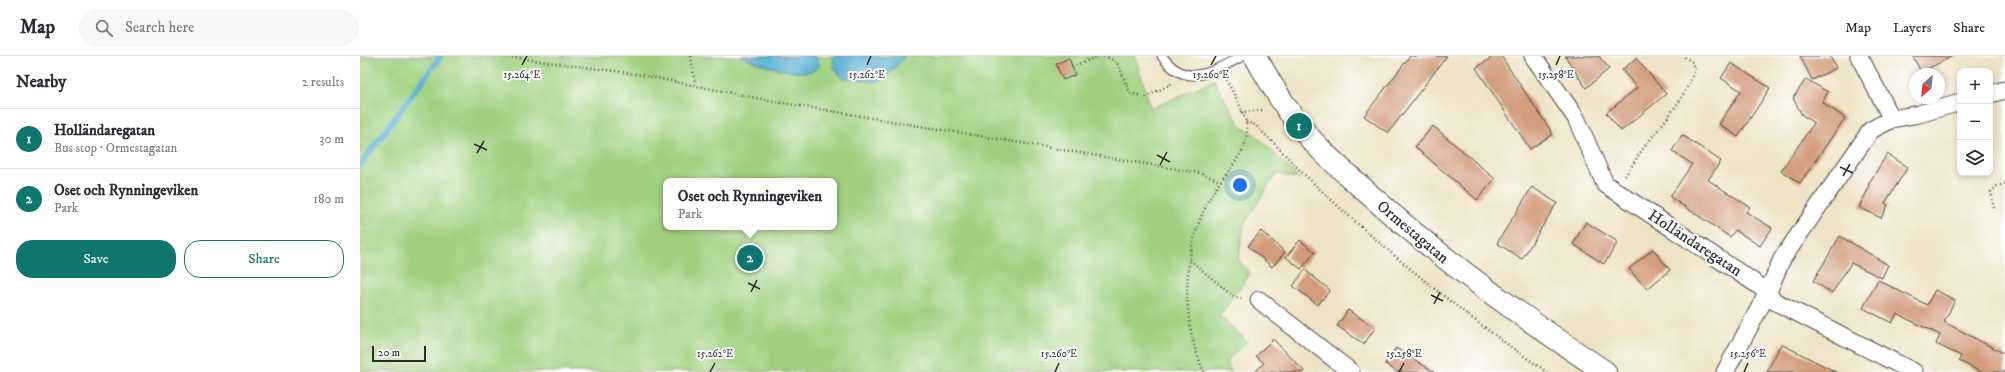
<!DOCTYPE html>
<html lang="en">
<head>
<meta charset="utf-8">
<style>
  body { margin:0; font-family:"IM FELL DW Pica",serif; background:#f7f7f7; color:#2b2b33 }
  .controls { position:absolute; right:12px; top:12px; display:grid; overflow:hidden; border-radius:8px; box-shadow:0 2px 6px #0003 }
  .controls button { width:36px; height:36px; display:grid; place-items:center; padding:0; border:0; border-bottom:1px solid #e1e1e2; background:#fff; color:#2b2b33; font:20px sans-serif }
  .compass { position:absolute; left:1549px; top:12px; width:36px; height:36px; border-radius:50%; background:#fff; box-shadow:0 2px 6px #0003; rotate:207deg }
  .scale { position:absolute; left:12px; bottom:10px; width:54px; box-sizing:border-box; padding-left:4px; border:2px solid #2b2b2b; border-top:0; font-size:11px; line-height:14px; white-space:nowrap; color:#2b2b2b; -webkit-text-stroke:3px #fff; paint-order:stroke }
  .you { position:absolute; left:880px; top:129px; width:14px; height:14px; margin:-10px; border:3px solid #fff; border-radius:50%; background:#1a73e8; box-shadow:0 0 0 6px #1a73e833 }
  .badge { display:grid; place-items:center; width:26px; height:26px; border-radius:50%; background:#0f766e; color:#fff; font-size:13px; font-weight:700 }
  .pin { position:absolute; translate:-50% -50%; border:2px solid #fff; box-shadow:0 1px 4px #0006 }
  .popup { position:absolute; left:303px; top:122px; width:174px; height:52px; box-sizing:border-box; display:grid; place-content:center; border-radius:8px; background:#fff; filter:drop-shadow(0 1px 3px #0005); font-size:13px; white-space:nowrap; color:#7c7c81 }
  .popup b { font-size:15px; color:#2b2b33 }
  .popup::after { content:''; position:absolute; left:50%; top:100%; margin-left:-8px; border:8px solid transparent; border-top-color:#fff }
  .list { margin:0; padding:0; list-style:none }
  h2 { display:flex; justify-content:space-between; align-items:center; height:52px; margin:0; padding:0 16px; font-size:17px }
  h2 small { font-size:13px; font-weight:400; color:#7c7c81 }
  .list li { display:grid; grid-template-columns:26px 1fr auto; gap:12px; align-items:center; box-sizing:border-box; height:60px; padding:0 16px; border-top:1px solid #e1e1e2 }
  .list b { display:block; font-size:15px; white-space:nowrap }
  .list p { margin:0; font-size:13px; white-space:nowrap; color:#7c7c81 }
  .list em { font-size:13px; font-style:normal; color:#7c7c81 }
  .actions { display:flex; gap:8px; padding:12px 16px }
  .actions a { flex:1; padding:9px 0; border:1px solid #0f766e; border-radius:16px; text-align:center; font-size:14px; color:#0f766e }
  .actions .main { background:#0f766e; color:#fff }
  .icon { flex:none; width:22px; height:22px; fill:none; stroke:currentColor; stroke-width:2; stroke-linecap:round; stroke-linejoin:round }
  .map { position:relative; flex:none; width:1645px; height:316px; overflow:hidden }
  header { display:flex; align-items:center; gap:24px; box-sizing:border-box; height:56px; padding:0 20px; background:#fff; border-bottom:1px solid #e1e1e2 }
  header strong { font-size:19px }
  nav { display:flex; gap:22px; margin-inline-start:auto; font-size:14px }
  .search { width:280px; height:36px; background:#f7f7f7; display:flex; align-items:center; gap:10px; box-sizing:border-box; padding:0 14px; border-radius:22px; color:#7c7c81; font-size:15px }
  main { display:flex }
  aside { flex:1; background:#fff }
  .map>svg:first-child { display:block }
</style>
</head>
<body>
<header>
<strong>Map</strong>
<div class="search"><svg class="icon" aria-label="search" viewBox="0 0 24 24"><circle cx="10" cy="10" r="6"/><path d="M15 15l6 6"/></svg>Search here</div>
<nav><a>Map</a><a>Layers</a><a>Share</a></nav>
</header>
<main>
<aside>
<h2>Nearby<small>2 results</small></h2>
<ul class="list">
<li><span class="badge">1</span><div><b>Holländaregatan</b><p>Bus stop · Ormestagatan</p></div><em>30 m</em></li>
<li><span class="badge">2</span><div><b>Oset och Rynningeviken</b><p>Park</p></div><em>180 m</em></li>
</ul>
<div class="actions"><a class="main">Save</a><a>Share</a></div>
</aside>
<div class="map">
<svg width="1645" height="316" viewBox="0 0 1645 316">
  <rect width="100%" height="100%" fill="#fff"/>
  <filter id="ink" filterUnits="userSpaceOnUse"><feTurbulence type="fractalNoise" baseFrequency=".025" numOctaves="2"/><feDisplacementMap in="SourceGraphic" scale="8" xChannelSelector="R" yChannelSelector="G"/><feConvolveMatrix kernelMatrix="1 2 1 2 8 2 1 2 1" color-interpolation-filters="sRGB"/></filter>
  <filter id="wash" filterUnits="userSpaceOnUse"><feTurbulence type="fractalNoise" baseFrequency=".012" numOctaves="4" result="noise"/><feDisplacementMap in="SourceGraphic" scale="16" xChannelSelector="R" yChannelSelector="G"/><feGaussianBlur stdDeviation="0.9" result="paint"/><feColorMatrix in="noise" values="0 0 0 0 0 0 0 0 0 0 0 0 0 0 0 0 0 1.4 0 .05"/><feComposite in="paint" operator="in"/></filter>
  <g filter="url(#wash)">
    <rect width="100%" height="100%" fill="#efe3c5"/>
    <!-- green -->
    <path fill="#a0d07f" stroke="#667e55" fill-rule="evenodd" d="M 0,0 L 775,0 L 791,53 L 854,24 L 880,70 L 897,80 L 940,123 L 916,118 L 884,168 L 878,204 L 890,218 L 859,260 L 887,285 L 866,306 L 872,316 L 0,316 ZM 306,125 L 474,125 L 474,171 L 306,171 Z"/>
    <!-- water -->
    <g fill="#56aed3" stroke="#406c7f">
      <path d="M 380,0 L 455,0 L 460,9 C 449,27 396,7 380,0 Z"/>
      <path d="M 473,0 L 545,0 L 528,19 L 518,26 L 482,22 L 474,11 Z"/>
    </g>
    <g fill="none" stroke-linecap="round" stroke-linejoin="round">
      <!-- stream -->
      <path stroke="#56aed3" stroke-width="5.5" d="M 0,109 L 81,0"/>
    </g>
    <g id="blocks">
      <!-- building -->
      <g fill="#d39c7a">
        <path d="M 1050,0 L 1087,0 L 1028,77 L 1004,60 Z"/>
        <path d="M 1134,0 L 1141,0 L 1193,78 L 1170,93 L 1116,12 Z"/>
        <path d="M 1205,0 L 1239,0 L 1249,13 L 1226,32 Z"/>
        <path d="M 1440,0 L 1470,0 L 1476,12 L 1452,24 Z"/>
        <path d="M 1553,0 L 1593,0 L 1561,16 Z"/>
        <path d="M 709,2 L 715,19 L 703,24 L 696,8 Z"/>
        <path d="M 1276,2 L 1306,38 L 1261,75 L 1246,57 L 1277,32 L 1262,14 Z"/>
        <path d="M 1371,7 L 1410,32 L 1378,81 L 1359,68 L 1381,35 L 1361,22 Z"/>
        <path d="M 1446,23 L 1468,36 L 1462,46 L 1485,62 L 1440,127 L 1421,115 L 1454,67 L 1442,59 L 1433,42 Z"/>
        <path d="M 1073,70 L 1135,123 L 1117,144 L 1055,91 Z"/>
        <path d="M 1322,79 L 1361,105 L 1348,124 L 1390,151 L 1386,156 L 1412,172 L 1400,190 L 1375,174 L 1370,181 L 1310,141 L 1332,108 L 1312,95 Z"/>
        <path d="M 1527,98 L 1548,111 L 1525,147 L 1528,149 L 1521,162 L 1499,151 L 1510,130 L 1508,129 Z"/>
        <path d="M 1172,131 L 1197,147 L 1162,203 L 1137,187 Z"/>
        <path d="M 1226,166 L 1258,186 L 1244,208 L 1213,188 Z"/>
        <path d="M 901,175 L 925,196 L 912,211 L 888,190 Z"/>
        <path d="M 1480,180 L 1528,209 L 1522,222 L 1491,207 L 1472,237 L 1453,225 Z"/>
        <path d="M 940,184 L 955,196 L 941,213 L 926,201 Z"/>
        <path d="M 1293,193 L 1310,214 L 1287,233 L 1269,213 Z"/>
        <path d="M 945,214 L 970,234 L 958,249 L 933,230 Z"/>
        <path d="M 1518,224 L 1567,249 L 1575,234 L 1595,244 L 1584,266 L 1645,298 L 1645,316 L 1621,316 L 1599,305 L 1601,300 L 1576,288 L 1580,279 L 1537,258 L 1532,267 L 1503,252 Z"/>
        <path d="M 988,254 L 1015,272 L 1004,288 L 977,270 Z"/>
        <path d="M 913,283 L 945,316 L 895,316 L 904,307 L 896,300 Z"/>
        <path d="M 1421,288 L 1476,316 L 1407,316 Z"/>
        <path d="M 1036,292 L 1074,316 L 1037,316 L 1025,308 Z"/>
      </g>
    </g>
  </g>
  <g filter="url(#ink)">
    <use href="#blocks" fill-opacity="0" stroke="#484742" stroke-width="1"/>
    <g fill="none" stroke-linecap="round" stroke-linejoin="round">
      <!-- service casing -->
      <g stroke="#484742" stroke-width="11">
        <path id="service" d="M 802,0 C 827,35 854,14 883,0"/>
      </g>
      <!-- minor casing -->
      <g stroke="#484742" stroke-width="19">
        <g id="minor">
          <path d="M 1173,0 L 1216,62 L 1245,128 L 1401,231 L 1414,245 L 1554,316"/>
          <path d="M 1499,0 L 1532,63"/>
          <path d="M 1630,38 L 1645,34"/>
          <path d="M 899,244 L 991,316"/>
          <path d="M 1365,316 L 1407,238 L 1422,203 L 1511,74 L 1532,63 L 1559,58 L 1600,46"/>
        </g>
      </g>
      <!-- tertiary casing -->
      <g stroke="#484742" stroke-width="24">
        <path id="tertiary" d="M 895,0 C 909,24 922,48 939,69 C 959,95 986,117 1010,139 C 1083,205 1163,261 1245,316"/>
      </g>
      <!-- path -->
      <g stroke="#484742" stroke-width="2.5" stroke-dasharray="1 3" stroke-linecap="butt">
        <path d="M 144,0 L 276,18 L 417,46 L 840,117 L 860,125"/>
        <path d="M 331,0 L 335,29"/>
        <path d="M 744,0 L 757,6 L 770,37 L 786,41 L 813,27"/>
        <path d="M 712,11 L 738,0"/>
        <path d="M 881,56 L 903,54"/>
        <path d="M 886,66 L 895,69 C 914,86 930,105 949,123 C 1023,193 1103,259 1187,316"/>
        <path d="M 1265,120 C 1272,110 1278,99 1286,89 C 1304,66 1325,42 1335,14 L 1332,6 L 1323,0"/>
        <path d="M 1634,152 L 1631,136 L 1637,130 L 1645,128"/>
        <path d="M 830,204 L 874,241 L 883,243"/>
        <path d="M 844,316 C 819,261 822,188 853,137 C 864,117 886,100 887,76 C 888,61 873,37 866,23"/>
      </g>
      <!-- service -->
      <use href="#service" stroke="#fff" stroke-width="9"/>
      <!-- minor -->
      <use href="#minor" stroke="#fff" stroke-width="17"/>
      <!-- tertiary -->
      <use href="#tertiary" stroke="#fff" stroke-width="22"/>
    </g>
  </g>
  <!-- ticks -->
  <path fill="none" stroke="#2b2b2b" stroke-width="1.5" d="M 162,9 L 167,0M 507,9 L 511,0M 851,9 L 856,0M 1196,9 L 1200,0M 114,88 L 127,94M 117,97 L 124,85M 797,99 L 810,106M 800,109 L 807,96M 1480,111 L 1493,117M 1483,120 L 1490,108M 388,227 L 400,233M 391,236 L 397,224M 1071,239 L 1083,245M 1074,248 L 1080,236M 350,316 L 355,307M 695,316 L 699,307M 1039,316 L 1044,307M 1384,316 L 1388,307"/>
  <g text-anchor="middle" dominant-baseline="central" stroke-width="4" stroke-linejoin="round" paint-order="stroke">
    <!-- street labels -->
    <g font-size="16" fill="#2b2b2b" stroke="#fff">
      <text transform="translate(1053 176) rotate(40)">Ormestagatan</text>
      <text transform="translate(1335 187) rotate(33)">Holländaregatan</text>
    </g>
  </g>
  <g font-size="10" text-anchor="middle" fill="#2b2b2b" stroke="#fff" stroke-width="4" stroke-linejoin="round" paint-order="stroke">
    <text x="162" y="22">15.264°E</text>
    <text x="507" y="22">15.262°E</text>
    <text x="851" y="22">15.260°E</text>
    <text x="1196" y="22">15.258°E</text>
    <text x="355" y="301">15.262°E</text>
    <text x="699" y="301">15.260°E</text>
    <text x="1044" y="301">15.258°E</text>
    <text x="1388" y="301">15.256°E</text>
  </g>
</svg>
<div class="controls">
<button>+</button>
<button>−</button>
<button><svg class="icon" aria-label="layers" viewBox="0 0 24 24"><path d="M12 4l9 5-9 5-9-5zM3 14l9 5 9-5"/></svg></button>
</div>
<svg class="compass" viewBox="-18 -18 36 36"><path d="M0-13l5 13h-10z" fill="#e53935"/><path d="M0 13l5-13h-10z" fill="#7c7c81"/></svg>
<div class="scale">20 m</div>
<div class="you"></div>
<div class="pin badge" style="left:939px;top:70px">1</div>
<div class="pin badge" style="left:390px;top:202px">2</div>
<div class="popup"><b>Oset och Rynningeviken</b>Park</div>
</div>
</main>
</body>
</html>
